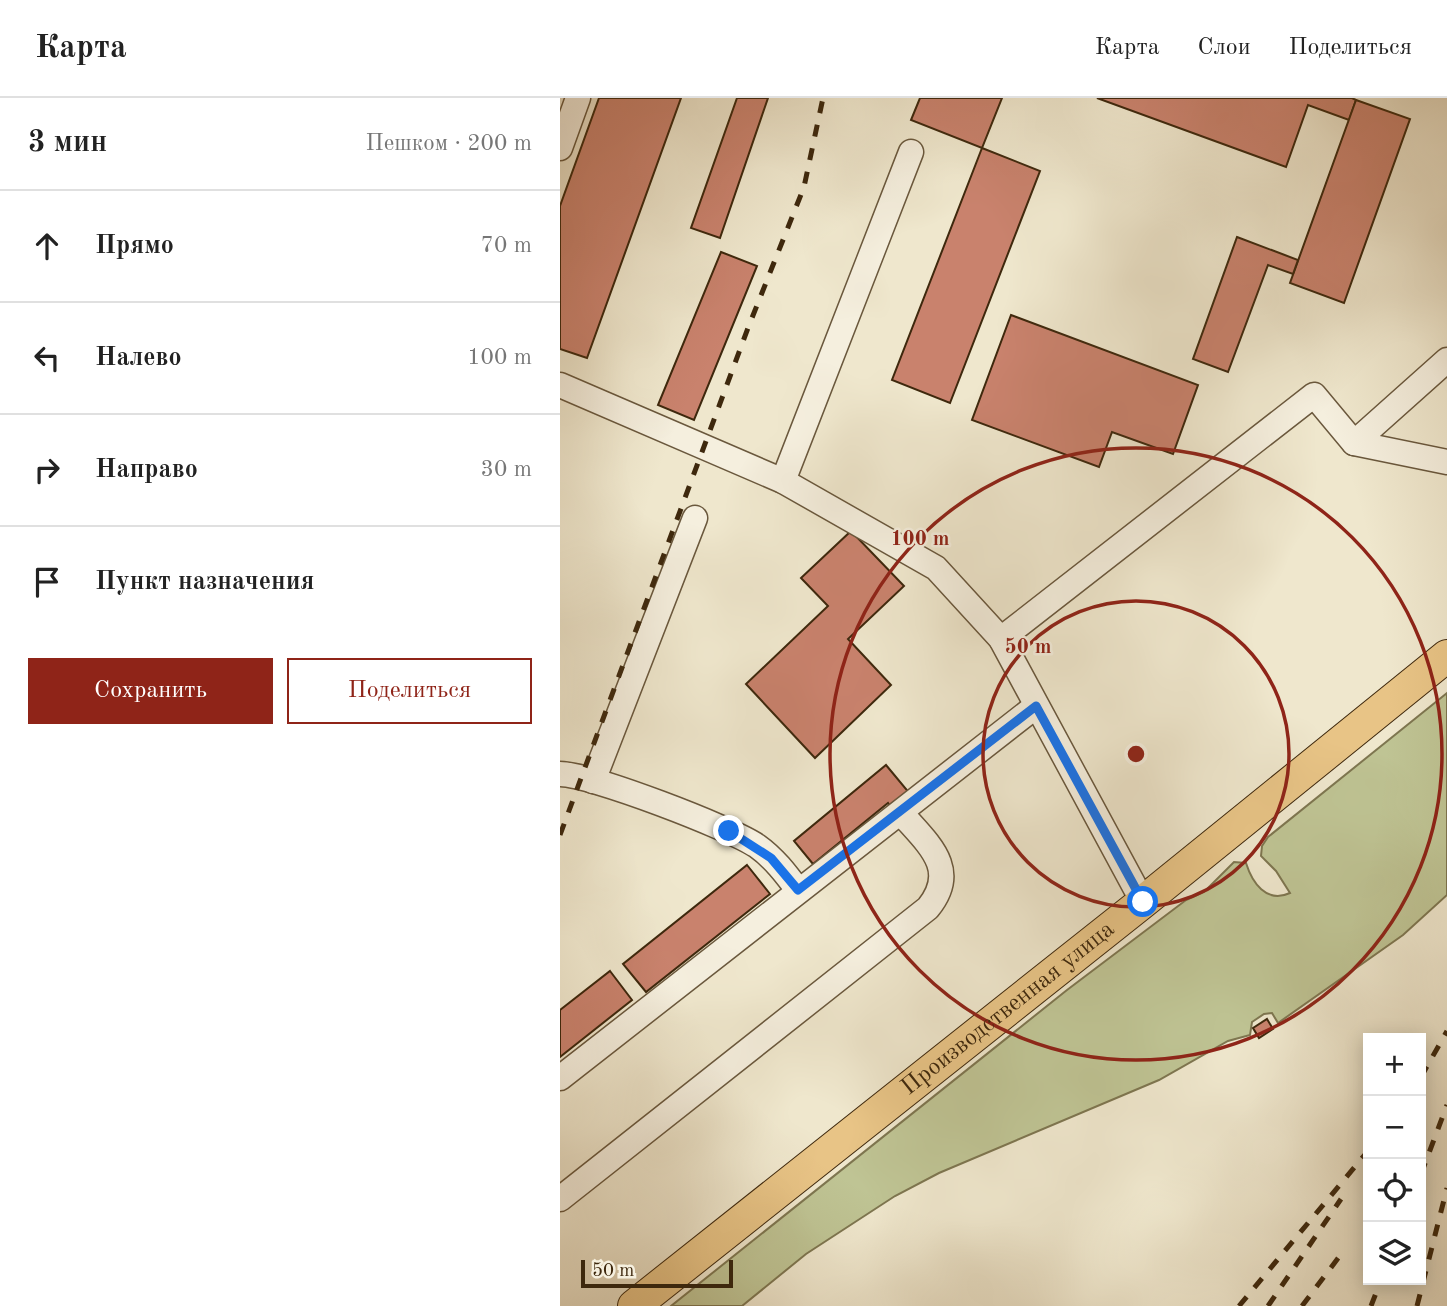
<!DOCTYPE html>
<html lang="ru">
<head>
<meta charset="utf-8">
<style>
  body { margin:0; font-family:"Old Standard TT",serif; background:#f2f2f2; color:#222 }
  .controls { position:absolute; right:21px; bottom:21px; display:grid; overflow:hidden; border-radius:0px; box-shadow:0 4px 18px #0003 }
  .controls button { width:63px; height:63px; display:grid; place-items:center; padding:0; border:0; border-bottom:2px solid #e0e0e0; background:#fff; color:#222; font:35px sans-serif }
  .scale { position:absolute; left:21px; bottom:18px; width:152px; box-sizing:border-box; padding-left:7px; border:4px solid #3e280d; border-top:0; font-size:19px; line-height:24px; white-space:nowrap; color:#3e280d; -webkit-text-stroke:5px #f5efde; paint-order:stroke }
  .stop { position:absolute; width:21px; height:21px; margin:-16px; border:5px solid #1a73e8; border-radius:50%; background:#fff }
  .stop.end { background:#1a73e8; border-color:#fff; box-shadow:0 2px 7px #0008 }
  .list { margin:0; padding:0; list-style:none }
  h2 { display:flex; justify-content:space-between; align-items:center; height:91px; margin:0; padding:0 28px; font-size:30px }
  h2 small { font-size:23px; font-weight:400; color:#767676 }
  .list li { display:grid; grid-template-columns:46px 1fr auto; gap:21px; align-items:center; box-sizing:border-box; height:112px; padding:0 28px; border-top:2px solid #e0e0e0 }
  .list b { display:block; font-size:26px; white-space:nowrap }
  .list em { font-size:23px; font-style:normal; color:#767676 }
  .actions { display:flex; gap:14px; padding:21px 28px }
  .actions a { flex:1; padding:16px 0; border:2px solid #8f2418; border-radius:0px; text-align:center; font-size:24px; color:#8f2418 }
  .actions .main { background:#8f2418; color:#fff }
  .icon { flex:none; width:38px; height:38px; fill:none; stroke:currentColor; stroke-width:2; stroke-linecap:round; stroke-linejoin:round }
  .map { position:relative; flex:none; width:887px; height:1208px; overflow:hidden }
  header { display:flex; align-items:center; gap:42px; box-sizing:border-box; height:98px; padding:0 35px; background:#fff; border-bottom:2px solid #e0e0e0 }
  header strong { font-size:33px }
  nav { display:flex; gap:38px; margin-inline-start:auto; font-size:24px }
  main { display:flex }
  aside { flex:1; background:#fff }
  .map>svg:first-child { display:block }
</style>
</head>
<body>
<header>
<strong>Карта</strong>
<nav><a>Карта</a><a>Слои</a><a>Поделиться</a></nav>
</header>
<main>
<aside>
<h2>3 мин<small>Пешком · 200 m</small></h2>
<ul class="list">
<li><svg class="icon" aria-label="ahead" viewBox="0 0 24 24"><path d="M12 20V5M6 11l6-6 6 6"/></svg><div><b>Прямо</b></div><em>70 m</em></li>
<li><svg class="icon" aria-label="left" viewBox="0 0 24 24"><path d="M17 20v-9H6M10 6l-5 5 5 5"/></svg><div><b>Налево</b></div><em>100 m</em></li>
<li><svg class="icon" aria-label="right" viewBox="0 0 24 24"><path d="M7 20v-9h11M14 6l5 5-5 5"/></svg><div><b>Направо</b></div><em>30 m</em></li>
<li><svg class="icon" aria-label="arrive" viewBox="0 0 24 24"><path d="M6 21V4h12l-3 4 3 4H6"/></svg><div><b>Пункт назначения</b></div></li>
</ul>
<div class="actions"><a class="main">Сохранить</a><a>Поделиться</a></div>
</aside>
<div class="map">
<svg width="887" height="1208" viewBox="0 0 887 1208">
  <rect width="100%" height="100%" fill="#efe7cd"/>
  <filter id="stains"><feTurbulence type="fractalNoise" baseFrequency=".00286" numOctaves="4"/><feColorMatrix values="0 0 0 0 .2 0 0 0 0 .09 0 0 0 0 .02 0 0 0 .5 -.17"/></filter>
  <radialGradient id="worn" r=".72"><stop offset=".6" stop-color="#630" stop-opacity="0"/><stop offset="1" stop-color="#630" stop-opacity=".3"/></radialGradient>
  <!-- green -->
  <path fill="#bfc494" stroke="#7e7650" stroke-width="2" d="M 887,595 L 887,797 L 843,837 L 718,925 L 712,915 L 704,916 L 692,924 L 690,937 L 668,943 L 599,982 L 379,1075 L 335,1098 L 246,1156 L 182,1208 L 111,1208 L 507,892 L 626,802 L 644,794 L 674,764 L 686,765 C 692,784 706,806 730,795 L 716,773 L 701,758 L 702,748 L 708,739 Z"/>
  <!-- building -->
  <g fill="#c9826d" stroke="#3e280d" stroke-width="2">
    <path d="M 39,0 L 121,0 L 27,260 L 0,251 L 0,108 Z"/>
    <path d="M 177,0 L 208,0 L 160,140 L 131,130 Z"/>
    <path d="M 360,0 L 442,0 L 422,50 L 351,22 Z"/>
    <path d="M 537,0 L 792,0 L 796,2 L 789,22 L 748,7 L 726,69 Z"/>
    <path d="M 796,2 L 850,21 L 784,205 L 730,185 Z"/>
    <path d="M 422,50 L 480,73 L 390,305 L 332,282 Z"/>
    <path d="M 677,139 L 738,162 L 733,176 L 708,167 L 668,274 L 633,261 Z"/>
    <path d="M 161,154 L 197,168 L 134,322 L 98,307 Z"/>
    <path d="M 451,217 L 638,287 L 613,356 L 552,334 L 539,369 L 412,322 Z"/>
    <path d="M 291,433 L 344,488 L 288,541 L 331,587 L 255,660 L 186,586 L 268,508 L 241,480 Z"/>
    <path d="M 326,667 L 351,697 L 333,712 L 328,705 L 253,766 L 234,743 Z"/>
    <path d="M 187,767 L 210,796 L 86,894 L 63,866 Z"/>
    <path d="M 50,873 L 72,902 L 0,959 L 0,912 Z"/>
    <path d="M 707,921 L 713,931 L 699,940 L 693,930 Z"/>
  </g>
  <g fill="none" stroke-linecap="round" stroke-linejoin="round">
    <!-- minor casing -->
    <g stroke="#6a583d" stroke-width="27">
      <g id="minor">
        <path d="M 0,50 L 18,0"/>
        <path d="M 0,287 L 223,383 L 376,470 L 441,541 L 583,804"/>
        <path d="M 794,345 L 887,262"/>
        <path d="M 223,383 L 351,54"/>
        <path d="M 441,541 L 754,297 L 794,345 L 887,364"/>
        <path d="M 0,676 C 30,676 171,730 197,748 C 214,760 226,776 238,792"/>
        <path d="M 33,683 L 135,420"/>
        <path d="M 0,980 L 476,608"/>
        <path d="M 0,1101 L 368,810 C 400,771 368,746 341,715"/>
      </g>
    </g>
    <!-- major casing -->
    <g stroke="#3e280d" stroke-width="34">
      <g id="major">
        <path id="s1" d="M 74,1208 L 583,804 L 887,558"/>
      </g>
    </g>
    <!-- minor -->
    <use href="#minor" stroke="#f5efde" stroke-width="24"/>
    <!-- major -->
    <use href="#major" stroke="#e8c486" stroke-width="32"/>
    <!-- rail -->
    <g stroke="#3e280d" stroke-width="5" stroke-dasharray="12 12" stroke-linecap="butt">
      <path d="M 0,737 L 188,230 L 244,89 L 263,0"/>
      <path d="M 861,979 L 887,933"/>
      <path d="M 861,1076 L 887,1007"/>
      <path d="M 679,1208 L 808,1053"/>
      <path d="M 708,1208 L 781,1101"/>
      <path d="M 742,1208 L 782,1155"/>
      <path d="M 811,1208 L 821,1182"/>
      <path d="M 857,1208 L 887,1090"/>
    </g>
  </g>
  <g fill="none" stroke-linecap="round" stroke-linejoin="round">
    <!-- route -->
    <path stroke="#1a73e8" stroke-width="9" d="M 169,733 L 211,760 L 238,792 L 476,608 L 583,804"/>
  </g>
  <!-- distance rings -->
  <g fill="none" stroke="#8f2418" stroke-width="3.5">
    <circle cx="576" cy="656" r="153"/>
    <circle cx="576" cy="656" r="306"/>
  </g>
  <g text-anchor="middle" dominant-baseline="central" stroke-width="5" stroke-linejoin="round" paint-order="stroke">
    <!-- street labels -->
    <g font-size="24" fill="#3e280d" stroke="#f5efde">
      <text stroke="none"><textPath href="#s1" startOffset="478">Производственная улица</textPath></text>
    </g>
  </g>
  <circle cx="576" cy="656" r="10" fill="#8f2418" stroke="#f5efde" stroke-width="3.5"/>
  <g font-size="21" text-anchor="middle" font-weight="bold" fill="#8f2418" stroke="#f5efde" stroke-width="5" stroke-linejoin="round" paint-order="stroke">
    <text x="360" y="447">100 m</text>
    <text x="468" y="555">50 m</text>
  </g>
  <rect width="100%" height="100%" filter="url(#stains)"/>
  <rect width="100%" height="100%" fill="url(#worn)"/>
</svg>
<div class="controls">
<button>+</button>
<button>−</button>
<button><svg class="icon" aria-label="locate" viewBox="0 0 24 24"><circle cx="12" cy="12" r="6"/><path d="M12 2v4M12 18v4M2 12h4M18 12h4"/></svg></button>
<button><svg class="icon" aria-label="layers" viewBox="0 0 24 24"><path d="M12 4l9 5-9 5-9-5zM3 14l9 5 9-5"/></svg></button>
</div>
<div class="scale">50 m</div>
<div class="stop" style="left:583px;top:804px"></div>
<div class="stop end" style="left:169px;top:733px"></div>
</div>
</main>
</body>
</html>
